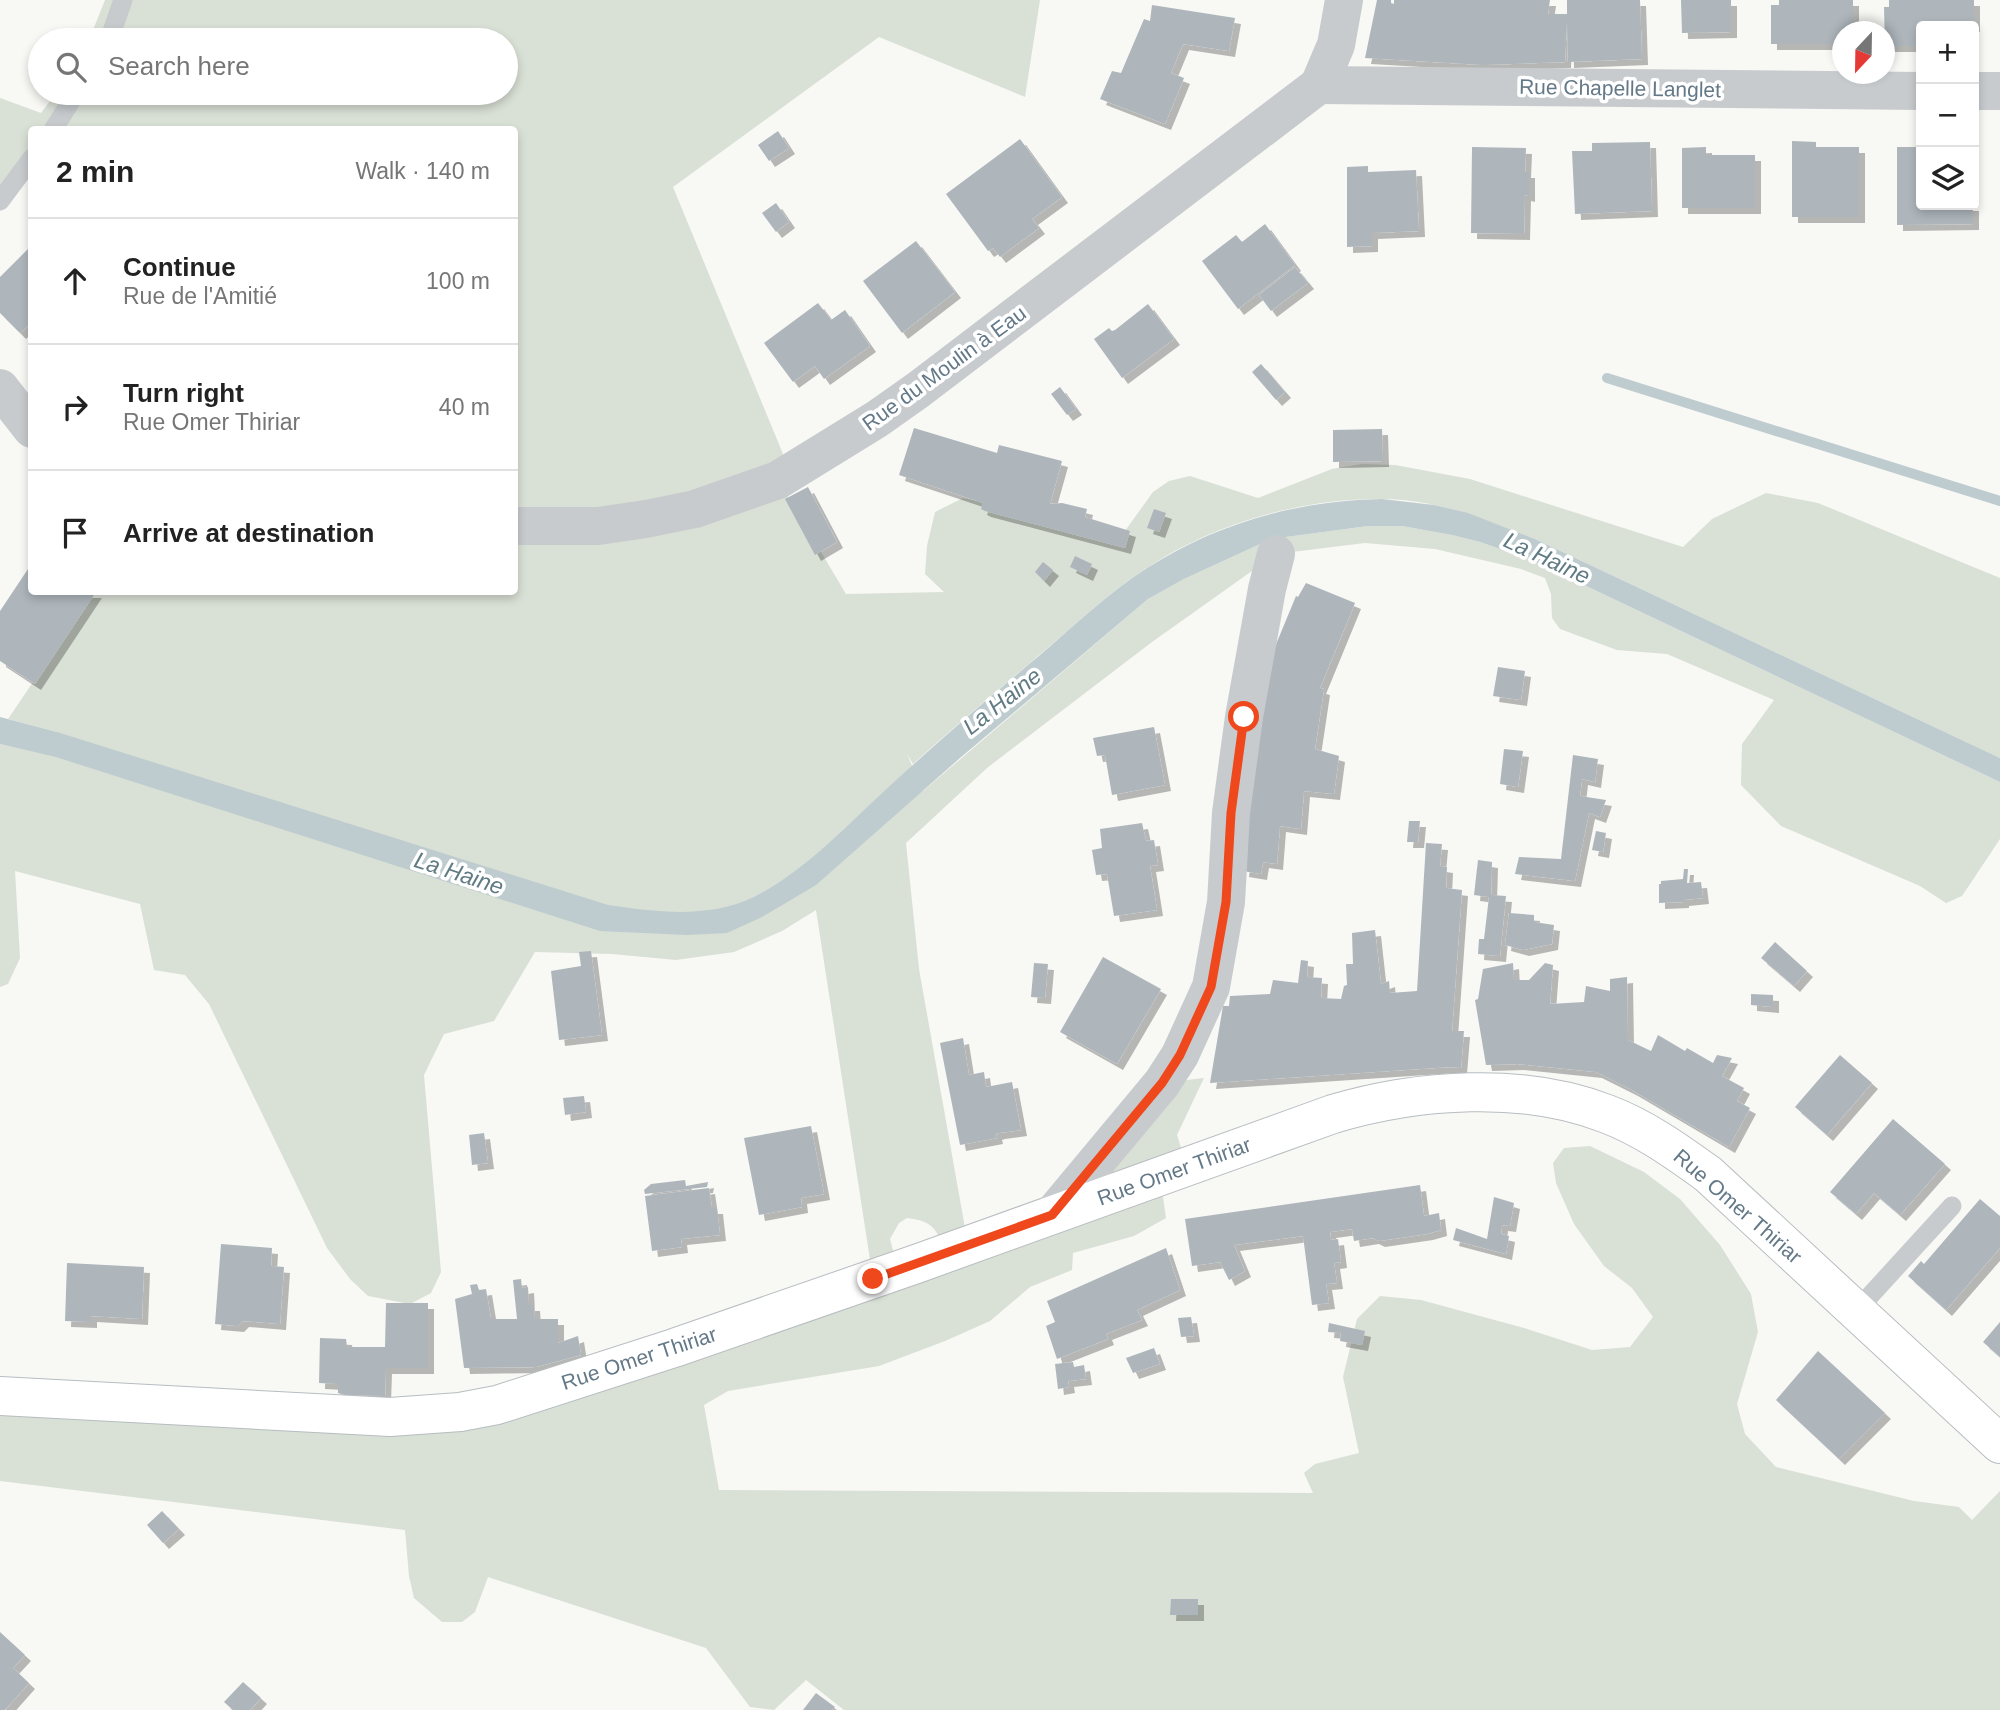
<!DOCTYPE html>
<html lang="en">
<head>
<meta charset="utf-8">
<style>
  body { margin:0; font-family:Arial,sans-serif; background:#f6f6f6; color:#222 }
  .controls { position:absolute; right:21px; top:21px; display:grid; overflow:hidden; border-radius:7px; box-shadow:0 4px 10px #0003 }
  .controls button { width:63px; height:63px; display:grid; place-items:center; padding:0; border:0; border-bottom:2px solid #e0e0e0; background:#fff; color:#222; font:35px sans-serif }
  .compass { position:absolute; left:1832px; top:21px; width:63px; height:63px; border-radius:50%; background:#fff; box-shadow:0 4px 10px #0003; rotate:202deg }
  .stop { position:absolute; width:21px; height:21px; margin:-16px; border:5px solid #f0481d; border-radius:50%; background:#fff }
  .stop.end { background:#f0481d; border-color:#fff; box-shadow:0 2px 7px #0008 }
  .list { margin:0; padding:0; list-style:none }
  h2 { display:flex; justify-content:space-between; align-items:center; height:91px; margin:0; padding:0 28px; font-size:30px }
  h2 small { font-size:23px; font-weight:400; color:#767676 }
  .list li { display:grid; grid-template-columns:46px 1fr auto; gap:21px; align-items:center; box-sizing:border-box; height:126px; padding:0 28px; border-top:2px solid #e0e0e0 }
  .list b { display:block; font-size:26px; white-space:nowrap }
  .list p { margin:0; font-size:23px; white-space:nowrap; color:#767676 }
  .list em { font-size:23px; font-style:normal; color:#767676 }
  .icon { flex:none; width:38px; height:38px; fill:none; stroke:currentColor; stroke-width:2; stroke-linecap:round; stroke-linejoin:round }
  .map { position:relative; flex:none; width:2000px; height:1710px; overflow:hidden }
  .search { position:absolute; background:#fff; box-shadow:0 4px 10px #0003; left:28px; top:28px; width:490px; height:77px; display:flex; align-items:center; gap:18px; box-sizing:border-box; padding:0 24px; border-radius:38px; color:#767676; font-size:26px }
  .panel { position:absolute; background:#fff; box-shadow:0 4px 10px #0003; left:28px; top:126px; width:490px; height:469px; border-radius:7px }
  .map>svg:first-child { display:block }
</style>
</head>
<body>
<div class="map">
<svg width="2000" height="1710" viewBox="0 0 2000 1710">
  <defs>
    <filter id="shadow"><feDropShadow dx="6" dy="6" stdDeviation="0" flood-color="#0004"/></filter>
  </defs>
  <rect width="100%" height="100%" fill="#f8f8f5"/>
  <!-- green -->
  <path fill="#d9e0d5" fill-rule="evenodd" d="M 105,0 L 1040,0 L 1025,97 L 879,37 L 673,187 L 790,471 L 787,495 L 846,594 L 944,592 L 925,574 L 927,546 L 935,512 L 963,498 L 1125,531 L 1153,492 L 1169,481 L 1190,476 L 1258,498 L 1332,469 L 1362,464 L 1395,465 L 1470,479 L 1683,547 L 1712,519 L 1766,493 L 1818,503 L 2000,578 L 2000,758 L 1535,539 C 1486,520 1436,499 1382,499 C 1302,498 1212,524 1145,569 C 1107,594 1073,627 1038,656 C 996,692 954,727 913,764 L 907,754 L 923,791 L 1148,599 L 1184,579 L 1271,539 L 1368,526 L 1402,526 L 1452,535 L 1480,542 L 1529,559 L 2000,782 L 2000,839 L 1962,896 L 1946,903 L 1920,886 L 1781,826 L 1741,785 L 1742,744 L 1774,700 L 1667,654 L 1617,650 L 1560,629 L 1552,618 L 1551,594 L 1545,578 L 1521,569 L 1435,549 L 1365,543 L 1276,554 L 1152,642 L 987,768 L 906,843 L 919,969 L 968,1245 L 1052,1215 L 1162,1083 L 1204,1078 L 1177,1135 L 1187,1167 L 1160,1176 L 1166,1218 L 1134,1236 L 1073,1253 L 1072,1270 L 1030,1287 L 990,1321 L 945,1341 L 879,1366 L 728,1391 L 704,1405 L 719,1490 L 1313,1493 L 1304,1473 L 1315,1464 L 1359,1453 L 1343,1377 L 1357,1319 L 1380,1296 L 1421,1300 L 1524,1328 L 1592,1350 L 1630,1347 L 1653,1317 L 1632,1288 L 1604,1266 L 1574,1224 L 1556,1183 L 1553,1163 L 1564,1148 L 1590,1146 L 1644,1172 L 1680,1199 L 1720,1245 L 1751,1294 L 1758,1332 L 1737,1404 L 1745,1434 L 1776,1467 L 1914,1501 L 1959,1507 L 1972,1520 L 2000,1491 L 2000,1710 L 844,1710 L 806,1680 L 774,1710 L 750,1707 L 706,1648 L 488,1577 L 475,1612 L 462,1622 L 442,1622 L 414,1598 L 409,1576 L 405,1530 L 0,1481 L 0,1398 L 390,1417 L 873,1279 L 816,910 L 782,931 L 734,952 L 676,960 L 612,954 L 535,952 L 494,1021 L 444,1034 L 424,1075 L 441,1272 L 431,1293 L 410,1304 L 368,1296 L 350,1279 L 327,1248 L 209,1004 L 185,975 L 154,970 L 140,904 L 15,871 L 20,958 L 8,984 L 0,987 L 0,744 L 55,756 L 57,732 L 8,719 L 94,592 L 514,592 L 514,130 L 32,130 L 31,158 L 0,201 L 0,98 L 41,113 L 56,93 L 506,93 L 506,40 L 89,40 ZM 907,1218 C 934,1221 937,1230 945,1253 L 898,1270 L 890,1239 L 899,1223 Z"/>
  <!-- water -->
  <path fill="#becbcf" d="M 1382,499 L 1434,505 L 1468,513 L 1535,539 L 2000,758 L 2000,782 L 1529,559 L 1480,542 L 1452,535 L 1402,526 L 1368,526 L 1271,539 L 1184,579 L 1148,599 L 960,758 L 816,885 L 762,917 L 727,933 L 687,935 L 600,931 L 56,757 L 0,744 L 0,717 L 57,732 L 608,905 C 656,912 709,919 754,897 C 807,870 849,823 893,783 C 941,739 990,697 1040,655 C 1074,626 1109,592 1147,568 C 1219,522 1297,501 1382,499 Z"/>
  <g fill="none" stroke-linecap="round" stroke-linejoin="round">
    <!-- stream -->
    <path stroke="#becbcf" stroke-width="10" d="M 1607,378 L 2000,501"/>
  </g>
  <!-- building -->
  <g fill="#aeb6bc" filter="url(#shadow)">
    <path d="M 1377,0 L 1391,0 L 1391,3 L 1394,4 L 1394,0 L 1550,0 L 1548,14 L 1567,14 L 1567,0 L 1640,0 L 1642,59 L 1568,62 L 1567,21 L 1565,62 L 1483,65 L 1365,58 Z"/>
    <path d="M 1681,0 L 1731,0 L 1731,32 L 1682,33 Z"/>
    <path d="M 1779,0 L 1853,0 L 1853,32 L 1842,32 L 1842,44 L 1771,44 L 1771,5 L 1779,5 Z"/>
    <path d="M 1889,0 L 1974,0 L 1974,26 L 1921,26 L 1921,46 L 1885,46 L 1884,7 L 1889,7 Z"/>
    <path d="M 1152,5 L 1235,18 L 1229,51 L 1183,44 L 1171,73 L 1184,78 L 1165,124 L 1100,99 L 1112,71 L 1121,73 L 1144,19 L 1150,21 Z"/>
    <path d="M 778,131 L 789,148 L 769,161 L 758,145 Z"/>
    <path d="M 1020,139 L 1062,197 L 1032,219 L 1039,228 L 1000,257 L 993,248 L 988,251 L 946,194 Z"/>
    <path d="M 1792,141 L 1816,142 L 1816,147 L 1859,147 L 1859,217 L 1792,217 Z"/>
    <path d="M 1650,142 L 1652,211 L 1575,214 L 1572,151 L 1592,151 L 1592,143 Z"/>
    <path d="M 1472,147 L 1526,148 L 1525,172 L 1529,172 L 1529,196 L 1525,195 L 1524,234 L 1471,233 Z"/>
    <path d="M 1706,147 L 1706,155 L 1755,155 L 1755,208 L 1682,208 L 1682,148 Z"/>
    <path d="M 1897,147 L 1921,147 L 1921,205 L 1973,205 L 1973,224 L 1897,225 Z"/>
    <path d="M 1368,166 L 1368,172 L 1416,170 L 1419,231 L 1372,233 L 1372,246 L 1347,247 L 1347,167 Z"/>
    <path d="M 776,203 L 789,222 L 776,232 L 762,213 Z"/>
    <path d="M 1265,224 L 1295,265 L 1238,309 L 1202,261 L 1236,235 L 1242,242 Z"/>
    <path d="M 916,241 L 955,292 L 902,333 L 863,281 Z"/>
    <path d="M 32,245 L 32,322 L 20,333 L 0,313 L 0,277 Z"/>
    <path d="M 1295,267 L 1308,283 L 1271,311 L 1259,295 Z"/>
    <path d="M 818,303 L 831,320 L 845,310 L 870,346 L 824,379 L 815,366 L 793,382 L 764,343 Z"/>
    <path d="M 1148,304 L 1174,339 L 1122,378 L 1094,339 L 1109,328 L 1112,331 L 1115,330 Z"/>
    <path d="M 1261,364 L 1285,392 L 1276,400 L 1252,372 Z"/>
    <path d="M 1060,387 L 1076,409 L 1067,415 L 1051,394 Z"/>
    <path d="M 914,428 L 997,453 L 999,445 L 1062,461 L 1050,504 L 1062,503 L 1087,509 L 1085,517 L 1130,531 L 1125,548 L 985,511 L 981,509 L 983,503 L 899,475 Z"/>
    <path d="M 1382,429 L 1383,461 L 1333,462 L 1333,430 Z"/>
    <path d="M 808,487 L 837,542 L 815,555 L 785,499 Z"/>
    <path d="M 1154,509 L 1166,513 L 1159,532 L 1147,528 Z"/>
    <path d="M 1075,556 L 1092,564 L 1087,575 L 1070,567 Z"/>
    <path d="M 1043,562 L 1053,570 L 1044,581 L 1035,572 Z"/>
    <path d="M 32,563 L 32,592 L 96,592 L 35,684 L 0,661 L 0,611 Z"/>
    <path d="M 1306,583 L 1355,603 L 1320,688 L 1324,689 L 1315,749 L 1339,756 L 1334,794 L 1304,791 L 1301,829 L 1280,826 L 1277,864 L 1263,862 L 1261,874 L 1243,871 L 1265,671 L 1296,596 L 1298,597 Z"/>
    <path d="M 1498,667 L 1525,671 L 1521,700 L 1493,696 Z"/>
    <path d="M 1154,727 L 1165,785 L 1112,795 L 1105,755 L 1097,756 L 1093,738 Z"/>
    <path d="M 1504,749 L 1523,751 L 1518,787 L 1500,784 Z"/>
    <path d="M 1573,755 L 1598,759 L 1595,782 L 1582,779 L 1580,796 L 1606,800 L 1600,817 L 1589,813 L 1575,881 L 1515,874 L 1519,857 L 1561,859 Z"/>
    <path d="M 1409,821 L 1420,821 L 1418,842 L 1407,842 Z"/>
    <path d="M 1142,823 L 1146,841 L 1154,840 L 1158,865 L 1150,866 L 1157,910 L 1114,916 L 1107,874 L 1096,875 L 1092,850 L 1102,848 L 1100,829 Z"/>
    <path d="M 1596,831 L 1606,833 L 1603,852 L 1592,850 Z"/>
    <path d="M 1426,843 L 1442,844 L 1440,866 L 1447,867 L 1446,888 L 1462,890 L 1452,1031 L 1464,1031 L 1461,1068 L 1450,1067 L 1210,1083 L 1223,1006 L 1229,1006 L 1230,996 L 1270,994 L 1273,980 L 1298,983 L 1301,960 L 1308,961 L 1307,977 L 1322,978 L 1321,998 L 1341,999 L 1344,986 L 1347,985 L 1346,964 L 1353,964 L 1352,933 L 1375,930 L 1381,984 L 1389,981 L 1390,993 L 1417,991 Z"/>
    <path d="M 1478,860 L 1492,862 L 1491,895 L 1506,896 L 1500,956 L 1478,954 L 1479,939 L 1484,939 L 1489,897 L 1474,895 Z"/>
    <path d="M 1684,869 L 1688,869 L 1687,883 L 1701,882 L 1703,898 L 1683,900 L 1683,902 L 1659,903 L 1659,884 L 1661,884 L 1661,881 L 1683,879 Z"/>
    <path d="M 1509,913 L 1534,915 L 1534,922 L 1554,925 L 1552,944 L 1523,950 L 1505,945 Z"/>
    <path d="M 1775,942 L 1807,971 L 1794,986 L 1761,958 Z"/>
    <path d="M 591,951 L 602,1035 L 559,1040 L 551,971 L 581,966 L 579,952 Z"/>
    <path d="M 1103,957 L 1161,989 L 1117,1064 L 1060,1032 Z"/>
    <path d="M 1034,963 L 1048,964 L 1045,998 L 1031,997 Z"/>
    <path d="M 1513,963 L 1514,980 L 1529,980 L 1545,963 L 1553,965 L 1550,1004 L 1584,1002 L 1586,986 L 1610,991 L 1610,979 L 1627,977 L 1628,1040 L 1651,1051 L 1658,1035 L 1685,1051 L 1687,1048 L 1713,1063 L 1717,1055 L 1732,1058 L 1722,1076 L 1744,1088 L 1737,1101 L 1750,1108 L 1729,1147 L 1632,1090 L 1596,1072 L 1518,1064 L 1486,1065 L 1475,1000 L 1478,999 L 1483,969 Z"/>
    <path d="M 1751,994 L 1773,995 L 1773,1007 L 1751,1005 Z"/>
    <path d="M 963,1038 L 969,1075 L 984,1072 L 986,1087 L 1012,1082 L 1021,1130 L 999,1133 L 996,1134 L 997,1138 L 960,1145 L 940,1043 Z"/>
    <path d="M 1840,1055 L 1872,1083 L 1827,1135 L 1795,1107 Z"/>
    <path d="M 584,1096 L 586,1112 L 565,1115 L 563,1098 Z"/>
    <path d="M 1893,1119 L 1945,1164 L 1900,1215 L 1874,1193 L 1856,1214 L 1830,1192 Z"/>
    <path d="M 811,1126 L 824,1194 L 801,1198 L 802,1207 L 759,1215 L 744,1138 Z"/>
    <path d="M 484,1133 L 488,1163 L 472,1165 L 469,1135 Z"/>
    <path d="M 685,1180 L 686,1186 L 708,1182 L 707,1187 L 645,1194 L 644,1190 L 651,1184 Z"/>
    <path d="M 1420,1185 L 1424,1216 L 1439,1213 L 1441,1230 L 1427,1234 L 1379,1241 L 1373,1238 L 1354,1241 L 1352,1229 L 1330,1232 L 1331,1240 L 1338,1239 L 1341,1262 L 1334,1263 L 1337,1283 L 1326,1284 L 1329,1303 L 1312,1305 L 1303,1236 L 1234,1245 L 1245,1271 L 1229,1280 L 1220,1262 L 1192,1266 L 1185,1219 Z"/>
    <path d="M 709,1188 L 712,1208 L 717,1208 L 720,1235 L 681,1239 L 682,1247 L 652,1251 L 645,1196 Z"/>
    <path d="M 1494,1197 L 1514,1203 L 1510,1226 L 1502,1225 L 1501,1234 L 1509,1236 L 1506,1254 L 1453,1240 L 1456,1228 L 1487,1239 Z"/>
    <path d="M 1980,1199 L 2000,1216 L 2000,1248 L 1946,1310 L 1908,1276 L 1921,1261 L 1924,1264 Z"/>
    <path d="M 221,1244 L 272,1248 L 271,1266 L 284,1267 L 280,1324 L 243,1321 L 238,1326 L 215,1324 Z"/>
    <path d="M 1166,1248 L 1180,1290 L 1137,1310 L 1142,1320 L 1106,1334 L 1108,1339 L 1057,1359 L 1046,1326 L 1055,1322 L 1047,1301 Z"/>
    <path d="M 67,1263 L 144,1267 L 142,1319 L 91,1316 L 91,1322 L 65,1321 Z"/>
    <path d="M 521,1279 L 522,1288 L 528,1287 L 529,1305 L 534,1305 L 535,1319 L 558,1319 L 558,1343 L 578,1336 L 581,1355 L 536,1367 L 464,1368 L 455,1299 L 472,1294 L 470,1285 L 477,1284 L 479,1290 L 486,1289 L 491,1319 L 517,1319 L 513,1280 Z"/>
    <path d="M 386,1303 L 428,1303 L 428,1368 L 386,1368 L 385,1396 L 344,1395 L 338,1393 L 338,1384 L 319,1383 L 320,1338 L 346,1339 L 347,1347 L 385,1347 Z"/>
    <path d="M 1191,1317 L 1194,1336 L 1181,1337 L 1178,1318 Z"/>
    <path d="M 2000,1322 L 2000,1357 L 1983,1342 Z"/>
    <path d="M 1329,1323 L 1365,1331 L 1362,1345 L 1340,1341 L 1341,1333 L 1328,1332 Z"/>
    <path d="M 1154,1348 L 1160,1364 L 1133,1373 L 1126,1358 Z"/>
    <path d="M 1818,1351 L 1885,1413 L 1839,1459 L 1776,1400 Z"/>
    <path d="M 1073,1362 L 1074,1367 L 1084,1365 L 1086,1379 L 1068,1381 L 1069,1387 L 1058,1389 L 1055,1364 Z"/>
    <path d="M 162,1511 L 179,1529 L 163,1543 L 147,1525 Z"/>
    <path d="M 1171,1599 L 1198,1599 L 1198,1615 L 1170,1615 Z"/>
    <path d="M 0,1632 L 25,1655 L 13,1668 L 29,1683 L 5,1710 L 0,1710 Z"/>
    <path d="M 243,1682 L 261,1698 L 250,1710 L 233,1710 L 224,1702 Z"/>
    <path d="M 816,1693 L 835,1707 L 832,1710 L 803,1710 Z"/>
  </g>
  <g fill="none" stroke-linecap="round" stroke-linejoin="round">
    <!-- secondary casing -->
    <g stroke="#b7bdc1" stroke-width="40">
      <path id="secondary" d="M 0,1396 L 390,1417 L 460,1412 L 497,1405 L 674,1348 L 919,1263 L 1333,1114 C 1417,1089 1524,1081 1607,1114 C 1644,1128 1676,1151 1708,1174 L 2000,1444"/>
    </g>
    <!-- lane -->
    <g stroke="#c7cbce" stroke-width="19">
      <path d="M 109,40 L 123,0"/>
      <path d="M 53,130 L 76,93"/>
      <path d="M 0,201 L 32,158"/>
      <path d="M 1856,1311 L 1952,1206"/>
    </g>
    <!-- street -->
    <g stroke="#c7cbce" stroke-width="38">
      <path d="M 1319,85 L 1921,91"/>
      <path d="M 1319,85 L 1336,45 L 1344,0"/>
      <path d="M 1974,91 L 2000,91"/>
      <path d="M 0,388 L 32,429"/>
      <path d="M 514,526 L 598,526 L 646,519 L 695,509 L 778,480 L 877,419 L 918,390 L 1319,85"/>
      <path d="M 1052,1215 L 1162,1083 L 1180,1055 L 1211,987 L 1226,902 L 1231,813 L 1244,717 L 1267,589 L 1276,554"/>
    </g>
    <!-- secondary -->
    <use href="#secondary" stroke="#fff" stroke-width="38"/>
  </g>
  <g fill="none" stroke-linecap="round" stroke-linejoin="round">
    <!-- route -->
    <path stroke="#f0481d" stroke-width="9" d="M 873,1279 L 1052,1215 L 1162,1083 L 1180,1055 L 1211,987 L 1226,902 L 1231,813 L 1244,717"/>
  </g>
  <g text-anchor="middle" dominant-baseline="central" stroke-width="7" stroke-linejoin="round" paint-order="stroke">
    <!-- street labels -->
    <g font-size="21" fill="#647988" stroke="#fff">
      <text transform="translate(1620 88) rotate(1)">Rue Chapelle Langlet</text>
      <text transform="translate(944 368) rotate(-36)">Rue du Moulin à Eau</text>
      <text transform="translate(1174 1171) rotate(-20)">Rue Omer Thiriar</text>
      <text transform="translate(1738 1206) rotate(41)">Rue Omer Thiriar</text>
      <text transform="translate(639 1358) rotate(-18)">Rue Omer Thiriar</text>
    </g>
    <!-- water labels -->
    <g font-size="23" font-style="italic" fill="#607b83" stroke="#fff">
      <text transform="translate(1547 558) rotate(25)">La Haine</text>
      <text transform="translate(1002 701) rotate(-38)">La Haine</text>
      <text transform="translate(459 873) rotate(18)">La Haine</text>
    </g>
  </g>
</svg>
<div class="controls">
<button>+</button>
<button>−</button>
<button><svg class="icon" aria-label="layers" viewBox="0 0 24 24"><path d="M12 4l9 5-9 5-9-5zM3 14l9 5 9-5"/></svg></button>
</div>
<svg class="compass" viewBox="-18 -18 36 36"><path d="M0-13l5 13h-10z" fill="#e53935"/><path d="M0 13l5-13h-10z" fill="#767676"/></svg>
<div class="stop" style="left:1244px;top:717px"></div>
<div class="stop end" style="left:873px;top:1279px"></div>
<div class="search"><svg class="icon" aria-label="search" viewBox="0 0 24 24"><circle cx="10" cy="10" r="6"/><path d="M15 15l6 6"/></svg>Search here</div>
<section class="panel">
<h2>2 min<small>Walk · 140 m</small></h2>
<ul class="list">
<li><svg class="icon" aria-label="ahead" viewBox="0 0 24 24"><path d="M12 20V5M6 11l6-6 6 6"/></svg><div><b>Continue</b><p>Rue de l'Amitié</p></div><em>100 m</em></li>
<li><svg class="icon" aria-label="right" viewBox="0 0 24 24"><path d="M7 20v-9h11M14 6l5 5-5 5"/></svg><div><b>Turn right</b><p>Rue Omer Thiriar</p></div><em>40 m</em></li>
<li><svg class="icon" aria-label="arrive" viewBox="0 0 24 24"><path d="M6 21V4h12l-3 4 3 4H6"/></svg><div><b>Arrive at destination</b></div></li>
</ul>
</section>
</div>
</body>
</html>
